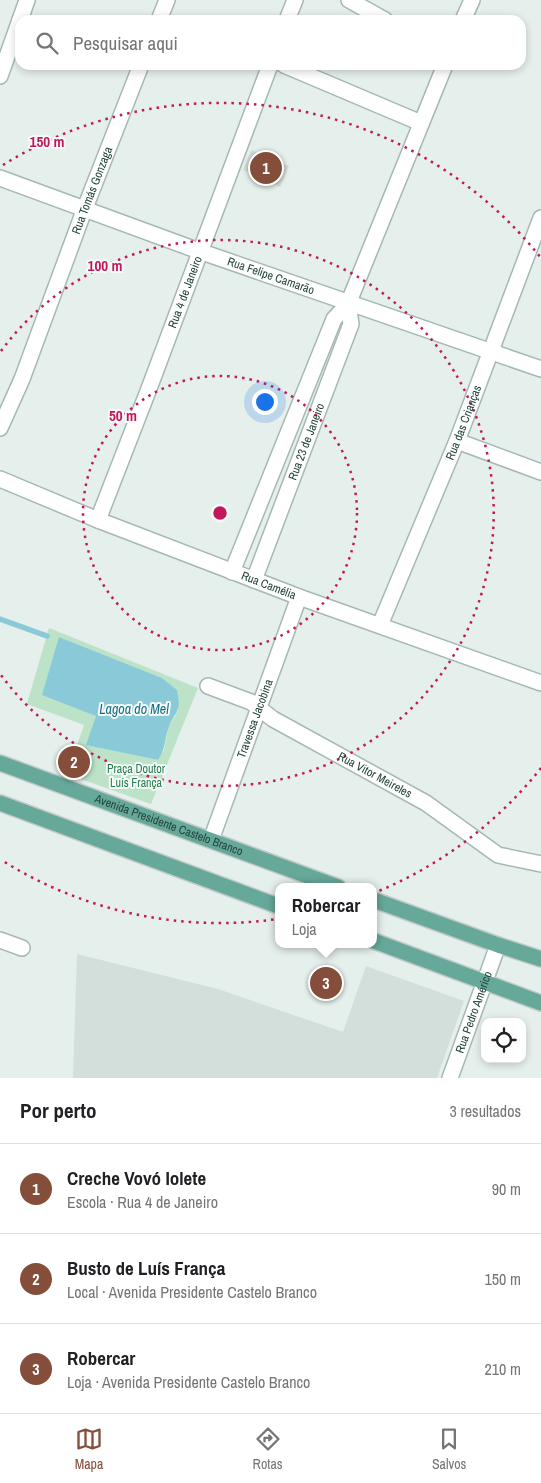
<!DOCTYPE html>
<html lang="pt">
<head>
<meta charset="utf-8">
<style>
	:root { --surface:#fff; --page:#f6f6f6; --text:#202124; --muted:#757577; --line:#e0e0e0; --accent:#844e3a }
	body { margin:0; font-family:"Archivo Narrow",sans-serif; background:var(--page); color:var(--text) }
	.controls { position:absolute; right:15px; bottom:15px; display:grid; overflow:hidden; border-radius:10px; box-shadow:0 2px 8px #0003 }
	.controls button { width:45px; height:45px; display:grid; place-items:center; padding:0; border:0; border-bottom:1px solid var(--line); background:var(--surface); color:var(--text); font:25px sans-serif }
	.you { position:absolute; left:264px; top:401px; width:18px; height:18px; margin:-12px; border:4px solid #fff; border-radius:50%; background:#1a73e8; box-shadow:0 0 0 8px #1a73e833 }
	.badge { display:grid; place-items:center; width:32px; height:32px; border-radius:50%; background:var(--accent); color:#fff; font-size:16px; font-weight:700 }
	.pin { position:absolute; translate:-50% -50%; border:2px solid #fff; box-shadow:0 1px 5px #0006 }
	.popup { position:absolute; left:275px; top:883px; width:102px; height:65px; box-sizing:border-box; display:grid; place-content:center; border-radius:10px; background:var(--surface); filter:drop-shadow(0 1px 4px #0005); font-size:16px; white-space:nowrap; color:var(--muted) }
	.popup b { font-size:19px; color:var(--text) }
	.popup::after { content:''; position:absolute; left:50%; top:100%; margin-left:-10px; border:10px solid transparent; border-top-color:var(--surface) }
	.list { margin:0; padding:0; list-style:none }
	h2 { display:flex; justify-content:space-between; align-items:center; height:65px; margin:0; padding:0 20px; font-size:21px }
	h2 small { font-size:16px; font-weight:400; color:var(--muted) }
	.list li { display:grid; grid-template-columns:32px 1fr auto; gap:15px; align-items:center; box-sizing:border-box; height:90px; padding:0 20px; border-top:1px solid var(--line) }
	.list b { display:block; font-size:19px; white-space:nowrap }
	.list p { margin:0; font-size:16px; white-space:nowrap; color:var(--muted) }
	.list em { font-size:16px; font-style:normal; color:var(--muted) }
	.icon { flex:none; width:28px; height:28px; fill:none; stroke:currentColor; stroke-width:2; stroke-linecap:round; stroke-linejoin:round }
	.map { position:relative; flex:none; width:541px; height:1078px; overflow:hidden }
	.search { position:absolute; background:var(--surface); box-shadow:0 2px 8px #0003; left:15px; right:15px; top:15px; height:55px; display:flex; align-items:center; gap:12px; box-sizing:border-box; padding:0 18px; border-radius:15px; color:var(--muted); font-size:19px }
	.sheet { height:335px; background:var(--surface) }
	nav { display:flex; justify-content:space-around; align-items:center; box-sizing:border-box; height:70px; border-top:1px solid var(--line); background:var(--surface); font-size:14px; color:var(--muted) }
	nav a { display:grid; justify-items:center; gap:2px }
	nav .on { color:var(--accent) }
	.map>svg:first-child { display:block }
	.built { fill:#d3dfda }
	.green { fill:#bce2c8; fill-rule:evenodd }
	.water { fill:#89c9d8 }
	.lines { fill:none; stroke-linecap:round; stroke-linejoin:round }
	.stream { stroke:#89c9d8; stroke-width:5.5 }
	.minor-casing { stroke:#a7b8b3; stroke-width:18 }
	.major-casing { stroke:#c1cac8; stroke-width:18 }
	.minor { stroke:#fff; stroke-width:15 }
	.major { stroke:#66a99a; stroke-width:15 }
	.ring { fill:none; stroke:#c2185b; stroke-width:2.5; stroke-dasharray:2.5 5 }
	.labels { text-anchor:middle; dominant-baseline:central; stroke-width:4; stroke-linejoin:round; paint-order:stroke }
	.street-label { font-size:12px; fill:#22433c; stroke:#f6fbf9 }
	.park-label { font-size:12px; fill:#287e4d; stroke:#f6fbf9 }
	.water-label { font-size:14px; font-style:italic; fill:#156e86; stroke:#f6fbf9 }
	.centre { fill:#c2185b; stroke:#f6fbf9; stroke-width:2.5 }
	.ring-label { font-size:15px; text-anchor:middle; font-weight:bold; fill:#c2185b; stroke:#f6fbf9; stroke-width:4; stroke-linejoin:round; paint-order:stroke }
</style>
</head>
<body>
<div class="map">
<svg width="541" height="1078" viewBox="0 0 541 1078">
	<rect width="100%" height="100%" fill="#e5efeb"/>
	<!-- built -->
	<g class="built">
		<polygon points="251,150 289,166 280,187 243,170"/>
		<polygon points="77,954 218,989 343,1032 366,966 464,1001 437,1078 73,1078"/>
	</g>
	<!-- green -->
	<path class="green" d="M49,628L198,688L151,804L67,774L84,725L27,704ZM59,637L162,678L177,690L178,711L168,728L164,750L158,760L87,745L96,716Z"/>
	<!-- water -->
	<path class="water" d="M59,637L162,678L177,690C182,714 175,710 168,729C164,741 166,748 158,760L86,745L96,716L42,695Z"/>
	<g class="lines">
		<!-- stream -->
		<polyline class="stream" points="0,619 47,636"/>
		<!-- minor casing -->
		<g class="minor-casing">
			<g id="minor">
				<polyline points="349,0 385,20"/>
				<polyline points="20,20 27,0"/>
				<polyline points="159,20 167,0"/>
				<polyline points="287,20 295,0"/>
				<polyline points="463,20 472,0"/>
				<polyline points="284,65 421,123"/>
				<polyline points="0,76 20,20"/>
				<path id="s1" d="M0,178L199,251L541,369"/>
				<path id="s2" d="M0,428L22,379L85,208L141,65"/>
				<polyline points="457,441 541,472"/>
				<path id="s3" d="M0,479L98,520L299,597L541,683"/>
				<path id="s4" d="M98,520L150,386L270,65"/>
				<polyline points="232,572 334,319 348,304 445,65"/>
				<path id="s5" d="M254,580L351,324L348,304"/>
				<path id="s6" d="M380,625L457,441L541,218"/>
				<path id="s7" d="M208,686L251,702L273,719L426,803L498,855L541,864"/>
				<path id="s8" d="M211,840L299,597"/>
				<polyline points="0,940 22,948"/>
				<path id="s9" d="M450,1078L498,945"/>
			</g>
		</g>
		<!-- major casing -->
		<g class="major-casing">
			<g id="major">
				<path id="s10" d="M0,763L338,887"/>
				<polyline points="0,803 278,906"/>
				<polyline points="374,900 498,945 541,959"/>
				<polyline points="374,941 541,1003"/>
			</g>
		</g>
		<!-- minor -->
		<use href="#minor" class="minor"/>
		<!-- major -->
		<use href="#major" class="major"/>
	</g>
	<!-- distance rings -->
	<g class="ring">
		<circle cx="220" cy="513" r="137"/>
		<path d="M1 351A273 273 0 1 1 1 675"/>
		<path d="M541 768A410 410 0 0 1 3 861M3 165A410 410 0 0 1 541 258"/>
	</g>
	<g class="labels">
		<!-- street labels -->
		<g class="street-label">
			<text stroke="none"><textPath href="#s2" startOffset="255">Rua Tomás Gonzaga</textPath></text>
			<text stroke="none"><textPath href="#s1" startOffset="288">Rua Felipe Camarão</textPath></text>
			<text stroke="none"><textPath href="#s4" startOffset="244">Rua 4 de Janeiro</textPath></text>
			<text stroke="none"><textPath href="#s6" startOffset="219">Rua das Crianças</textPath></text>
			<text stroke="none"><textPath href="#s5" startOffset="148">Rua 23 de Janeiro</textPath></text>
			<text stroke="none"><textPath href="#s3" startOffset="289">Rua Camélia</textPath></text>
			<text stroke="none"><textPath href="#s8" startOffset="129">Travessa Jacobina</textPath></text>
			<text stroke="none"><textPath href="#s7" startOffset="190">Rua Vitor Meireles</textPath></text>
			<text stroke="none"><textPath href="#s10" startOffset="180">Avenida Presidente Castelo Branco</textPath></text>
			<text stroke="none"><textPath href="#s9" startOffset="70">Rua Pedro Américo</textPath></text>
		</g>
		<!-- park labels -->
		<g class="park-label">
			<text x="136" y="769">Praça Doutor<tspan x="136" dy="14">Luís França</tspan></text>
		</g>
		<!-- water labels -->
		<g class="water-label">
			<text x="134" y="709">Lagoa do Mel</text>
		</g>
	</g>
	<circle cx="220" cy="513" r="8" class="centre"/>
	<g class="ring-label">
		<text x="47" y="147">150 m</text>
		<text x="105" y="271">100 m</text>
		<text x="123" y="421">50 m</text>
	</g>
</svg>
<div class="controls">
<button><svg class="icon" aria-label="locate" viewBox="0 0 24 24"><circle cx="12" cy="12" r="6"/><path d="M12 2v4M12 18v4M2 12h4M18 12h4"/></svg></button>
</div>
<div class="you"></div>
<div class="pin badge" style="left:266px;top:168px">1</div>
<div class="pin badge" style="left:74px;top:762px">2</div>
<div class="pin badge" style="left:326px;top:983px">3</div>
<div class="popup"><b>Robercar</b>Loja</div>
<div class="search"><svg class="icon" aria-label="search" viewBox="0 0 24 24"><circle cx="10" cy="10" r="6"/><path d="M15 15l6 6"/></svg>Pesquisar aqui</div>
</div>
<section class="sheet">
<h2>Por perto<small>3 resultados</small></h2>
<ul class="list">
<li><span class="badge">1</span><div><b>Creche Vovó Iolete</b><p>Escola · Rua 4 de Janeiro</p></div><em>90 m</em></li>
<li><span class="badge">2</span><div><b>Busto de Luís França</b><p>Local · Avenida Presidente Castelo Branco</p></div><em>150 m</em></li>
<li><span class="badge">3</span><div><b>Robercar</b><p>Loja · Avenida Presidente Castelo Branco</p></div><em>210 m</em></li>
</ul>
</section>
<nav>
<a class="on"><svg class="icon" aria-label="map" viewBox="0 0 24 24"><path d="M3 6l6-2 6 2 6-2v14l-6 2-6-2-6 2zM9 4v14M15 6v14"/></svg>Mapa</a>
<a><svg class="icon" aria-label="directions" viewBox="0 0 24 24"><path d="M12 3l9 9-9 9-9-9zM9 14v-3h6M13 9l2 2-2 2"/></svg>Rotas</a>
<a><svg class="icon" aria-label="saved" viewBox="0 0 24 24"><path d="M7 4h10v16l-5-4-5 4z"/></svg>Salvos</a>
</nav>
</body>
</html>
